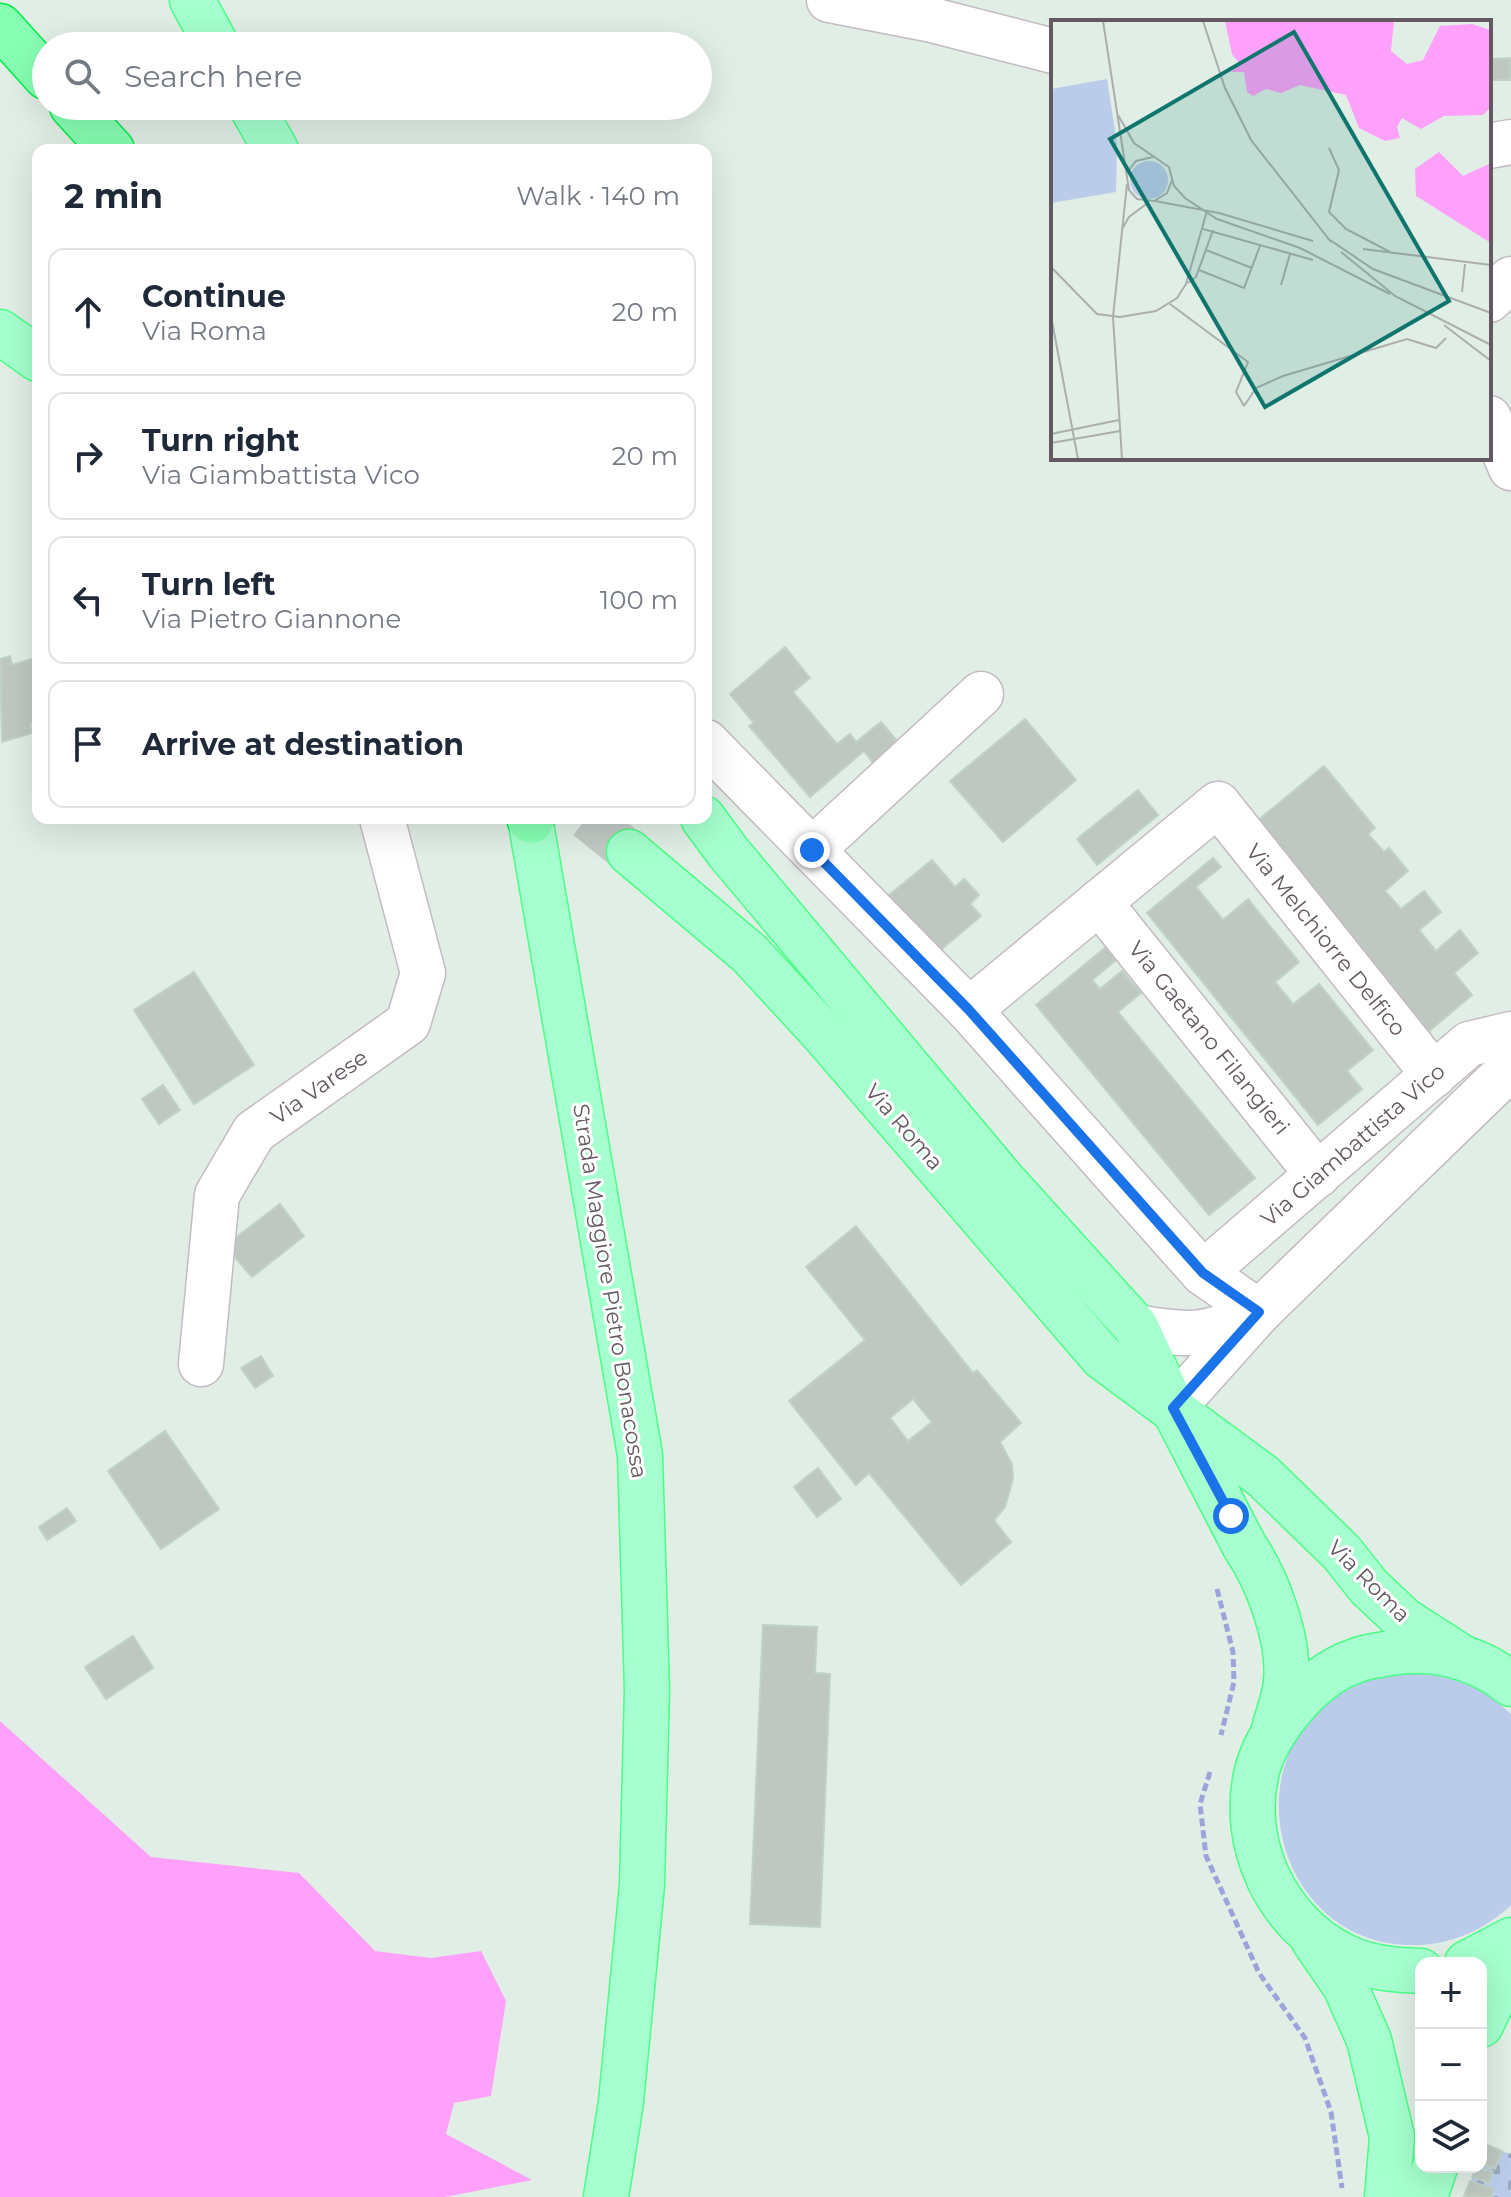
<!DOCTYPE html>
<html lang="en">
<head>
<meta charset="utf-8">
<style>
	:root { --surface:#fff; --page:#f6f6f7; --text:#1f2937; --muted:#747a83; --line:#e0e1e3 }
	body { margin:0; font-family:Montserrat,sans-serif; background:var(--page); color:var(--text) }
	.controls { position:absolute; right:24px; bottom:24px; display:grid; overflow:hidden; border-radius:16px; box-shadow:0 8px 32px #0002 }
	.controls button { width:72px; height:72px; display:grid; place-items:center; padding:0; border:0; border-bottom:2px solid var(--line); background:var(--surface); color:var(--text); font:40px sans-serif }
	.stop { position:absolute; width:24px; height:24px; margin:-18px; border:6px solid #1a73e8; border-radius:50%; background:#fff }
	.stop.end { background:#1a73e8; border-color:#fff; box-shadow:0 2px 8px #0008 }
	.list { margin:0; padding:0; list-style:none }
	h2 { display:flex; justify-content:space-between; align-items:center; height:104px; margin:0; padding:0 32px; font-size:34px }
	h2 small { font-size:26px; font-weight:400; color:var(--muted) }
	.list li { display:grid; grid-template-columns:52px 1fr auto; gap:24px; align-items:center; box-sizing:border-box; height:128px; margin:0 16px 16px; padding:0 16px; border:2px solid var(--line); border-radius:16px }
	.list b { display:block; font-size:30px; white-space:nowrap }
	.list p { margin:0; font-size:26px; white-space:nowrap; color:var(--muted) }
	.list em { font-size:26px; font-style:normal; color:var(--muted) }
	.icon { flex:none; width:44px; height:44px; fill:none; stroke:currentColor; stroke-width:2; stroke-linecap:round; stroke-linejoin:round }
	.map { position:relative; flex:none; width:1511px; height:2197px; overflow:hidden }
	.search { position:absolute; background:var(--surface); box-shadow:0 8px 32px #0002; left:32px; top:32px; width:680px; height:88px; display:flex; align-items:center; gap:20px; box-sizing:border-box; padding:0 28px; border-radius:44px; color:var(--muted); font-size:30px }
	.panel { position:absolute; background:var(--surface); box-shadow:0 8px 32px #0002; left:32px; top:144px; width:680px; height:680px; border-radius:16px }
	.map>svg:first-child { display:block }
	.green { fill:#bacce9 }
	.cemetery { fill:url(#cemetery-stones) }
	.water { fill:#ffa0fa }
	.building { fill:#bec8c1; stroke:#bfd3c5; stroke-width:2; fill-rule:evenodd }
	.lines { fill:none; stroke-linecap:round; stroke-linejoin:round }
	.major-tunnel { stroke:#c2c9c5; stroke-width:44; stroke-dasharray:44 22; stroke-linecap:butt }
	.minor-casing { stroke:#c4bbc2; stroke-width:47 }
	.major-casing { stroke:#49ff86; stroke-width:47 }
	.highway-casing { stroke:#00ef49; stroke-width:47 }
	.path { stroke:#9ca4dc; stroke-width:5; stroke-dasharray:8 4; stroke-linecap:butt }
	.minor { stroke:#fff; stroke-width:44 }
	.major { stroke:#a5ffce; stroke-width:44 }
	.highway { stroke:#87ffb3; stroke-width:44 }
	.route { stroke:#1a73e8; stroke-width:10 }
	.labels { text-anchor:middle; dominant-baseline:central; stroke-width:6; stroke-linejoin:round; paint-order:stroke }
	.street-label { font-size:22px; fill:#645962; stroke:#fff }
	.inset-road { fill:none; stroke:#abaead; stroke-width:2 }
	.view { fill:#0f766e; fill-opacity:0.15; stroke:#0f766e; stroke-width:4 }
	.inset-edge { fill:none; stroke:#645962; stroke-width:4 }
</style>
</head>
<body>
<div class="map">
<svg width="1511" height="2197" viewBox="0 0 1511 2197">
	<defs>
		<pattern id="cemetery-stones" width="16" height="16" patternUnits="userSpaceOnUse" patternTransform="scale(2)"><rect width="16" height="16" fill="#bacce9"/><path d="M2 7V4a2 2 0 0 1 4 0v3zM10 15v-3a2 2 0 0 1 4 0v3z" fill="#9ba9c0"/></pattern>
	</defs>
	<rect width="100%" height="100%" fill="#e1eee6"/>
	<!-- green -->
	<path class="green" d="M1402,1673C1445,1673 1480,1684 1511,1714V1905C1486,1929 1453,1944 1418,1945C1273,1950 1224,1748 1355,1685C1370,1678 1386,1676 1402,1673Z"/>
	<!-- cemetery -->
	<polygon class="cemetery" points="1485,2144 1510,2154 1511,2152 1511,2197 1465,2197 1476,2167 1481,2167 1481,2154"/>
	<!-- water -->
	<polygon class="water" points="0,1721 151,1857 299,1873 375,1951 431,1958 481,1951 506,2001 491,2096 454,2103 446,2134 532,2180 445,2197 0,2197"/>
	<!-- building -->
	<g class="building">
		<polygon points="1511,58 1511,80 1489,80 1489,59"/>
		<polygon points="785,647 810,678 793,692 837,744 850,734 856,742 881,722 898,742 873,763 864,751 810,797 749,726 754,723 730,694"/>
		<polygon points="10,656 12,665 38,657 38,722 30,724 32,733 2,742 0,659"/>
		<polygon points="1025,719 1076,780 1003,842 950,781"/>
		<polygon points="1324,766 1375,828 1368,834 1384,852 1389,848 1408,871 1385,891 1401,909 1424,891 1441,912 1419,930 1436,951 1460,930 1478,953 1454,973 1472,995 1428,1032 1256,822"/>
		<polygon points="1138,790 1158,815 1097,865 1077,839"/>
		<polygon points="1213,858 1221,867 1196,887 1223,920 1248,899 1299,962 1275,982 1293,1004 1319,984 1373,1050 1347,1071 1362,1089 1318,1125 1147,913"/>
		<polygon points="932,860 955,887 964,879 979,895 970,904 981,916 937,953 888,896"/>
		<polygon points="1106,947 1116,960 1092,980 1100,989 1122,971 1141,993 1118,1012 1255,1178 1209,1215 1036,1005"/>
		<polygon points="194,972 254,1065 194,1104 134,1010"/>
		<polygon points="163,1085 180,1110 159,1124 142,1099"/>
		<polygon points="280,1204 304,1236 252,1277 225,1246"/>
		<path d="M856,1226L973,1373L977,1370L1021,1423L1000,1442L1012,1464L1013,1479L1005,1507L994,1520L1011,1542L961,1585L869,1473L856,1485L789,1401L865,1340L806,1267ZM913,1399L932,1422L908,1441L890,1418Z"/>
		<polygon points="261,1356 273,1376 255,1388 241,1368"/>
		<polygon points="165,1431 219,1509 161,1549 108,1471"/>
		<polygon points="818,1468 841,1499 817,1517 794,1487"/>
		<polygon points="67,1508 76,1521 47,1540 39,1527"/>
		<polygon points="763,1625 817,1627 815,1673 830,1674 820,1927 750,1924"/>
		<polygon points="133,1636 153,1668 106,1699 85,1667"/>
		<polygon points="1485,2144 1502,2151 1495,2169 1481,2164"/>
		<polygon points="1476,2167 1493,2172 1489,2183 1472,2177"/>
		<polygon points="1470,2181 1494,2189 1491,2197 1464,2196"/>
	</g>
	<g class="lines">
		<!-- major-tunnel -->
		<polyline class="major-tunnel" points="587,818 629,852"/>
		<!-- minor casing -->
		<g class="minor-casing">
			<g id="minor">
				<polyline points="829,0 932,20 1053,51"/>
				<polyline points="1489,146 1511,142"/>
				<polyline points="1489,300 1511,279"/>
				<polyline points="1489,418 1511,468"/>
				<polyline points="706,742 969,1010 1203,1273 1259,1312"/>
				<polyline points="812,850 981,694"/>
				<polyline points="1099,902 1318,1175"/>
				<polyline points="969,1010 1218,804 1434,1075"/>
				<polyline points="1203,1273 1469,1044 1511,1034"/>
				<path d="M1136,1327C1188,1336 1204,1337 1253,1315"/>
				<polyline points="201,1364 217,1195 254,1132 408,1023 423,973 382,818"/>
				<polyline points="1173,1408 1259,1312 1496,1082 1511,1072"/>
			</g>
		</g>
		<!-- major casing -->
		<g class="major-casing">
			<g id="major">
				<polyline points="192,0 217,46"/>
				<polyline points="251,106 276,150"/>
				<polyline points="0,332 38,359"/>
				<polyline points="530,818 640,1455 647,1690 642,1885 621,2102 606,2197"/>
				<path d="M703,818L728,852L1003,1180L1136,1327L1173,1408L1245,1547C1268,1580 1290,1641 1286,1681C1285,1697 1278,1714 1274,1729"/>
				<polyline points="629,852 750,954 820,1030 1102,1357 1264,1477 1342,1553 1369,1587 1404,1620 1460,1656"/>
				<polyline points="1314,1941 1345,1986 1369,2040 1392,2137 1387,2197"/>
				<polyline points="1467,1963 1511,1940"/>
				<path d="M1421,1971C1395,1970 1368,1968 1344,1956C1277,1923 1239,1844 1257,1771C1263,1747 1277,1726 1292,1708C1308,1688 1331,1669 1355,1661C1364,1657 1375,1656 1385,1654C1428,1645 1476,1655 1511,1684"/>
				<polyline points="1481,2025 1511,1961"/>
				<polyline points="1425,2197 1435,2167"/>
			</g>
		</g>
		<!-- highway casing -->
		<g class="highway-casing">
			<g id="highway">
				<polyline points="0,26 46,77"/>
				<polyline points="72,106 112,150"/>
				<polyline points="529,818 531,821"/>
			</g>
		</g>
		<!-- path -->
		<g class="path">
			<polyline points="1217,1589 1233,1652 1234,1682 1221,1735"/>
			<polyline points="1210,1772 1200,1804 1206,1856 1259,1973 1305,2038 1331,2112 1342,2188"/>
		</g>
		<!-- minor -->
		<use href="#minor" class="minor"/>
		<!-- major -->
		<use href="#major" class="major"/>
		<!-- highway -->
		<use href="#highway" class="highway"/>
	</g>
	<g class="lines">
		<!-- route -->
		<polyline class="route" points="812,850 969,1010 1203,1273 1259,1312 1173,1408 1231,1516"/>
	</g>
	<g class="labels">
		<!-- street labels -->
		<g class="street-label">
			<text transform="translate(1326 940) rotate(51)">Via Melchiorre Delfico</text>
			<text transform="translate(1209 1038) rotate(51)">Via Gaetano Filangieri</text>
			<text transform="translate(319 1087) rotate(-35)">Via Varese</text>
			<text transform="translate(904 1127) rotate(49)">Via Roma</text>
			<text transform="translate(1353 1145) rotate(-41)">Via Giambattista Vico</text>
			<text transform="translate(610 1291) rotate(81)">Strada Maggiore Pietro Bonacossa</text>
			<text transform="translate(1369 1581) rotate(45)">Via Roma</text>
		</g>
	</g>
	<!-- overview -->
	<g transform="translate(1051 20)">
		<rect width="440" height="440" fill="#e1eee6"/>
		<path d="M79 160a19 19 0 1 1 38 0a19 19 0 1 1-38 0Z" fill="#bacce9"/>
		<path d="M56,59L66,124L65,172L0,183V69Z" fill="#bacce9"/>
		<path d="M174,1H343L340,31L356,44L372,40L389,6L421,4L439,10L440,87L432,95L393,96L370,109L351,98L346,107L349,118L334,121L308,108L295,75L249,65L230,73L215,69L202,76L196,72L193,52H180L189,44L181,34ZM388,132L412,156L440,143V223L365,176L364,149Z" fill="#ffa0fa"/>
		<path class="inset-road" d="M52,1L78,170L86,179L103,181L116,173L121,160M152,1L174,68L200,120L280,222M67,95L83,123L118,147L123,166L134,178L166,199L249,228L339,274M278,128L288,150L278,192L295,209L341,233M77,151L85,141L102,137M104,181L168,193L262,221M71,209L78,197L98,182M152,209L262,240M276,218L322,249L440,293M312,229L440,245M155,230L201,248M290,232L344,276L440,325M0,247L46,294L69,297L105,291L126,278L135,264L156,191M148,250L193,268L209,226M137,263L145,257L162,210M230,265L239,234M411,272L414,244M119,284L197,342L185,372L193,386M0,296L27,439M393,305L440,341M193,386L205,368L232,356L356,319L385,328L395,318M0,414L68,400M0,423L69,411M71,439L62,297L76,164"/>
		<path class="view" d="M243,12L398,281L214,387L59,119Z"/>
		<rect width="440" height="440" class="inset-edge"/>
	</g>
</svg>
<div class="controls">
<button>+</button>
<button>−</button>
<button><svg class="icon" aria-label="layers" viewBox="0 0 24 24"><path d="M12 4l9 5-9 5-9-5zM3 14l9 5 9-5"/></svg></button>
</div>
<div class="stop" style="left:1231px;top:1516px"></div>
<div class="stop end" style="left:812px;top:850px"></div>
<div class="search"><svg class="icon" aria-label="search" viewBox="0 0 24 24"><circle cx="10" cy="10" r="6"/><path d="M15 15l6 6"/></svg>Search here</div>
<section class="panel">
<h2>2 min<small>Walk · 140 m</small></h2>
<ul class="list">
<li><svg class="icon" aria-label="ahead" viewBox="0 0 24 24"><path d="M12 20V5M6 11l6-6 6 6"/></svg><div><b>Continue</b><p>Via Roma</p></div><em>20 m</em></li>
<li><svg class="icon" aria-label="right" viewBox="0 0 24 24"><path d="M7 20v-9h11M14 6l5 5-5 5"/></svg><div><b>Turn right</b><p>Via Giambattista Vico</p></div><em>20 m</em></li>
<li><svg class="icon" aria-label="left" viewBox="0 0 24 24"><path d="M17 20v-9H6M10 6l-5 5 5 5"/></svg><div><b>Turn left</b><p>Via Pietro Giannone</p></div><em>100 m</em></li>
<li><svg class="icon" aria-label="arrive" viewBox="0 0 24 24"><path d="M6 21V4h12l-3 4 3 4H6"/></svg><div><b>Arrive at destination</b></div></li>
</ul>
</section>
</div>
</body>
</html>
